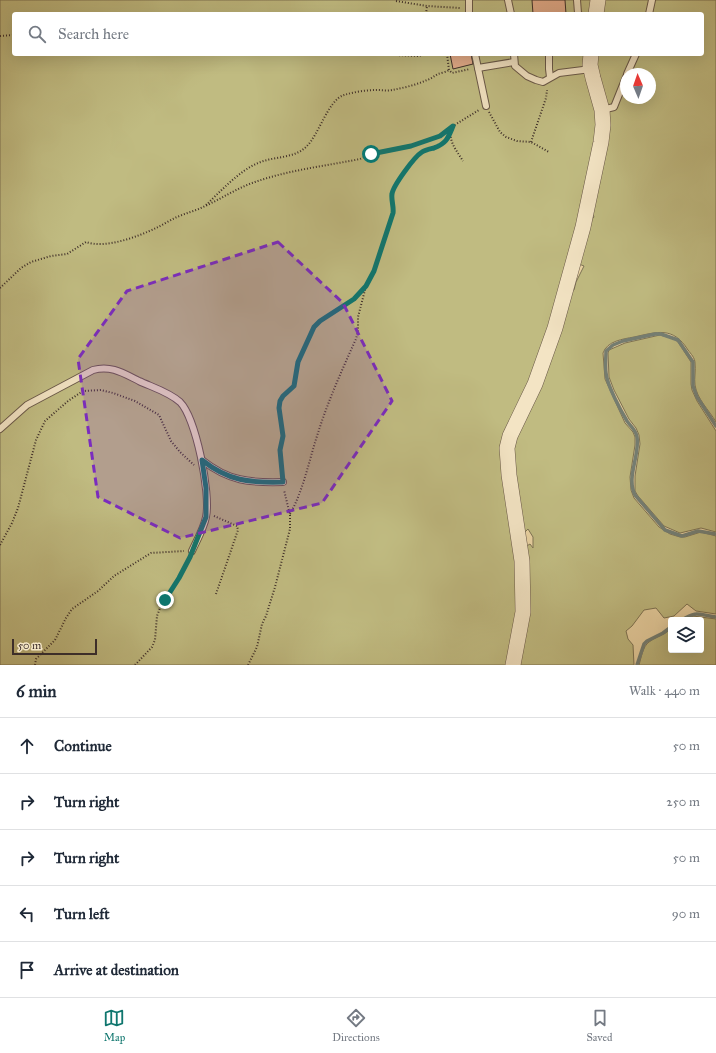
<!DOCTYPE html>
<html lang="en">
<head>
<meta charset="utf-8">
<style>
	:root { --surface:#fff; --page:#f6f6f7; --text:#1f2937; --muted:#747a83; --line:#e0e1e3; --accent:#0f766e }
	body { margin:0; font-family:"IM FELL Great Primer",serif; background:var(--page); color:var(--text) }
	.controls { position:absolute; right:12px; bottom:12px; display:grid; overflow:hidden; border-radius:4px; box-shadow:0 4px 16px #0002 }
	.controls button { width:36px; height:36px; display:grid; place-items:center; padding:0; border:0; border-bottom:1px solid var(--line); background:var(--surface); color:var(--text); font:20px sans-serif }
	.compass { position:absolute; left:620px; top:68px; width:36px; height:36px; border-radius:50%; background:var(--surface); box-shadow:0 4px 16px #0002; rotate:358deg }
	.scale { position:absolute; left:12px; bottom:10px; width:85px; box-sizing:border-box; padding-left:4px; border:2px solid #3d2e29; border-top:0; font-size:11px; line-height:14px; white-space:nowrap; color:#3d2e29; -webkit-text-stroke:3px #f3e4c4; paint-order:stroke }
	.stop { position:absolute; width:12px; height:12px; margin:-9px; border:3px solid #0f766e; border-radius:50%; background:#fff }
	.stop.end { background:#0f766e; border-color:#fff; box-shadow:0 1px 4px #0008 }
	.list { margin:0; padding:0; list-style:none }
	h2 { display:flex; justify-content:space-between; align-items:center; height:52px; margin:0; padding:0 16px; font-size:17px }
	h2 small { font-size:13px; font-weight:400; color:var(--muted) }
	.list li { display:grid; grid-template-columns:26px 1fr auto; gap:12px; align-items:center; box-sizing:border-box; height:56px; padding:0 16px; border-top:1px solid var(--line) }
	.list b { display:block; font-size:15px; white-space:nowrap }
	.list em { font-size:13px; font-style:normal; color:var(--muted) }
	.icon { flex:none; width:22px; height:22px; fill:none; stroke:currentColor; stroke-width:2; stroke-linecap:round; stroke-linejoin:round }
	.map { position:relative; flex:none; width:716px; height:665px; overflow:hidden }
	.search { position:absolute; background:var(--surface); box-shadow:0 4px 16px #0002; left:12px; right:12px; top:12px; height:44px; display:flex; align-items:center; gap:10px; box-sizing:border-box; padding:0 14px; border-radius:4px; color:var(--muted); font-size:15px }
	.sheet { height:332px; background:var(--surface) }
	nav { display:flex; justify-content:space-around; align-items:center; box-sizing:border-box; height:56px; border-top:1px solid var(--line); background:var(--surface); font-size:11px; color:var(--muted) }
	nav a { display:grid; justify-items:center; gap:2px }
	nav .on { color:var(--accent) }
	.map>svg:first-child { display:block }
	.green { fill:#c0bb81; stroke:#7e7455; fill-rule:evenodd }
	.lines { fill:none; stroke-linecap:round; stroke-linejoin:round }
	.stream { stroke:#748178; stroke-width:3.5 }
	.building { fill:#e4ac8b; stroke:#3d2e29 }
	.service-casing { stroke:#695848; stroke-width:8 }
	.tertiary-casing { stroke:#695848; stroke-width:16 }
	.path { stroke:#3d2e29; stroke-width:2; stroke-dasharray:1 2; stroke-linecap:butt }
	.service { stroke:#f3e4c4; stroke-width:6 }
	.tertiary { stroke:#f3e4c4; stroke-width:15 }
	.route { stroke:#0f766e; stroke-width:5 }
	.marked { fill:#7b2cbf; fill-opacity:0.2; stroke:#7b2cbf; stroke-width:3; stroke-dasharray:8 5; stroke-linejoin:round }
</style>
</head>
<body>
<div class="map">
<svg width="716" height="665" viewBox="0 0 716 665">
	<rect width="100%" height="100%" fill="#ecd5a5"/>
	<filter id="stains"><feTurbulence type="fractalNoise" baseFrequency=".005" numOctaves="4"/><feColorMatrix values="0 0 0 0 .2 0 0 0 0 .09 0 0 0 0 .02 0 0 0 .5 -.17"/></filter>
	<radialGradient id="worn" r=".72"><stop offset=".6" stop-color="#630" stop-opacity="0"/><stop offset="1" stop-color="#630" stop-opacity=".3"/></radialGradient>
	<!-- green -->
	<g class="green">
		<path d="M0,0H716V422C709,410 697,399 695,385C694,378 696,370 695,363C695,358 691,354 688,350C673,326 657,332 634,337C623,339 607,341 603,353L605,379L625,423L633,432L635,437V445L630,477L631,490L634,498L659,527L670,534L680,537H685L701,532L716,536V614L696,611L687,604L674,616L664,618L656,608L644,610L632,626L626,631L628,639L633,645L634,665H518C524,638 530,612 529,584C528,572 526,559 525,547L530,544L533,548V537L528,529L525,532L522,528L513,471L512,445L548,364L569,295L571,290H574L576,282L584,266L579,264V260L588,224L594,217L591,211L602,156L590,165L573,240L544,343L537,366L503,441L502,464L503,480L510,512L517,573V618L508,665H0ZM14,14H702V54H14ZM626,74H650V98H626Z"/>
		<polygon points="660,335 674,339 678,342 691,362 691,384 692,390 697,401 716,431 716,532 701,528 680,533 664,526 638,496 635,491 635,476 640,444 639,435 636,428 629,419 614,390 609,377 608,353 609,350 625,343"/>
		<path d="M693,616L716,619V665H639C641,658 643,646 649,642C657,636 664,636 671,628V650H701V620H686Z"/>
	</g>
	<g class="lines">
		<!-- stream -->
		<g class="stream">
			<path d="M716,426L697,397L693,386V362L678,340L661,334H655L623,341L613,345L606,351C606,358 605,366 606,373C607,385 621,411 627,421C631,427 636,430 637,437C640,456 626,477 635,495L665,530L682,536L698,531L716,534"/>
			<path d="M682,620C697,610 699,615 716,617"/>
			<polyline points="637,665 644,644 647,641 663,633 671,627"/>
		</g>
	</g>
	<!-- building -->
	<g class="building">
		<polygon points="532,0 565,0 566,14 533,14"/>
		<polygon points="450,54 471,54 473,64 453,69"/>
	</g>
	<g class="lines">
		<!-- service casing -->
		<g class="service-casing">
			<g id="service">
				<polyline points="508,0 511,14"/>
				<polyline points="577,0 578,13 579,14"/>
				<polyline points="469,14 469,0"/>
				<polyline points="649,14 652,0"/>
				<polyline points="475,54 486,106"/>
				<polyline points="514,54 515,66 527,76 536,80 543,82 559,73 591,69"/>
				<polyline points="549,54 549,69 550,77"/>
				<polyline points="478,68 514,62"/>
				<polyline points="627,74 636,54"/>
				<polyline points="602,110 614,107 626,77"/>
				<path d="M0,429L27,405L93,370C111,365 123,373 139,381C152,387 169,392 180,402C196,418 211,494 206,517C204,528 197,540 192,551"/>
				<path d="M202,460C228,481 250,483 283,482"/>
			</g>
		</g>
		<!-- tertiary casing -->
		<g class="tertiary-casing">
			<g id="tertiary">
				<polyline points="596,14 598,0"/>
				<polyline points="513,665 523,612 522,561 509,475 507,448 510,436 535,384 555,328 583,227 601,142 603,125 602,110 593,78 590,65 591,54"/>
			</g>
		</g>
		<!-- path -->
		<g class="path">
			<polyline points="396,1 427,6 460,8"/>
			<polyline points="426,14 427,6"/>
			<polyline points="0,36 14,35"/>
			<polyline points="307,54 353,54"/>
			<polyline points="372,54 418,56 423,55 424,54"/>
			<polyline points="447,54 449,70 452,73 470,69"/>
			<polyline points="489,112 500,132 506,137 517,141 531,142 549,152"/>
			<path d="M452,128C447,140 457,151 463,161"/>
			<polyline points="531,142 546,98 547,90"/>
			<path d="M206,205C221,191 239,171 258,163C274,156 293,159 306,147C319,135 328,100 344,95C354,92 366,90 377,90C382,90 387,91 392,90C403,88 416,85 427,80C431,79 434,76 438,74C441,73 446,72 449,70"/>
			<path d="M0,288L21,268L31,262L51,256L67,254L86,242C105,249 137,237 156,228C163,225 170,220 177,217C186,213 195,211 203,207C221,199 237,188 255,182C289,170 325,166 360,159L371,154L411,146L440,137L453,126L479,110"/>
			<path d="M282,474L280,450L283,436L279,408L280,401L283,396L294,385L298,362L314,327L320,321L354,299L366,286L374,271L393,213C394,206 391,200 392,194C393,185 415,155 423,151C435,145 439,147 450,136"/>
			<path d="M290,514C304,489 309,460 318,433C328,401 342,370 356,339L358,331V317L366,286"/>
			<polyline points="214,516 237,526 238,530 216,594"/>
			<polyline points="0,545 12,523 18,508 36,440 45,421 68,401 83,391 101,390 113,393 135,401 159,415 171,441 180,452 194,465"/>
			<polyline points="35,665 36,659 55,640 66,618 72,609 98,591 114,576 151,553 184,551"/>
			<polyline points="135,665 152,647 155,640 157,616 160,608 179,578 189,558"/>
			<polyline points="248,665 257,647 262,624 266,616 275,587 290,529 290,515 284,490"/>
		</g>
		<!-- service -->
		<use href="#service" class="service"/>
		<!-- tertiary -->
		<use href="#tertiary" class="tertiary"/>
	</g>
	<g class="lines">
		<!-- route -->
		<path class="route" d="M165,600L179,578L190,557L206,517V488L202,460C228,481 250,483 283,482L280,450L283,436L279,408L280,401L283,396L294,386L298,362L314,327L320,321L354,299L366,286L374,271L393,213C394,207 391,200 392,194C393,186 414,157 422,152C425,150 430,149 434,148C447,143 448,138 453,126L440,136L411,146L371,154"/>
	</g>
	<!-- marked area -->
	<path class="marked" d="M278,242L343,303L392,401L322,503L180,538L98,497L78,359L127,291Z"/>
	<rect width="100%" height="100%" filter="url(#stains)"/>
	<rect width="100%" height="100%" fill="url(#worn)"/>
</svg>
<div class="controls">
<button><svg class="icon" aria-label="layers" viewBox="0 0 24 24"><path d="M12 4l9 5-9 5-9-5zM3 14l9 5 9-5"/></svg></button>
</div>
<svg class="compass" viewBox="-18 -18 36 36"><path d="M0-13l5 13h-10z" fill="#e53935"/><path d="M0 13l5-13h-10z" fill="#747a83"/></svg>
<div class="scale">50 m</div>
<div class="stop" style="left:371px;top:154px"></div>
<div class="stop end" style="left:165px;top:600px"></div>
<div class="search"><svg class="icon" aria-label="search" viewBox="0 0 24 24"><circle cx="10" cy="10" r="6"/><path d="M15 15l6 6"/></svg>Search here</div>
</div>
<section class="sheet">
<h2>6 min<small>Walk · 440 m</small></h2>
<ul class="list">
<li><svg class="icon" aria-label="ahead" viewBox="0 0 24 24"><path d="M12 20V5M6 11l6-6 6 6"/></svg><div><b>Continue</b></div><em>50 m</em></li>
<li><svg class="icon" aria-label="right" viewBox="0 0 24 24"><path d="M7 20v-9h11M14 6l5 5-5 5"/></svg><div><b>Turn right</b></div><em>250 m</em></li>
<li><svg class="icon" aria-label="right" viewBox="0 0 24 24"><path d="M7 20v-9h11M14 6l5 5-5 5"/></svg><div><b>Turn right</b></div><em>50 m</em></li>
<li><svg class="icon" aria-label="left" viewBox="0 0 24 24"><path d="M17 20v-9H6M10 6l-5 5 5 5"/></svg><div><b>Turn left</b></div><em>90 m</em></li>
<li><svg class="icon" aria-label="arrive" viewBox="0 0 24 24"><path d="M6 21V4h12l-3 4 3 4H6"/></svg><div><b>Arrive at destination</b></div></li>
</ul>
</section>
<nav>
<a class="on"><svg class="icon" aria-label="map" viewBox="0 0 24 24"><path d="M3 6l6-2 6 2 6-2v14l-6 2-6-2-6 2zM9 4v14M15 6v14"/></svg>Map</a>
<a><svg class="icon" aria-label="directions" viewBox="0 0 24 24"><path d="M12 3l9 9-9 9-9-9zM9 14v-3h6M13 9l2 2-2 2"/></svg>Directions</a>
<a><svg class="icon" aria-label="saved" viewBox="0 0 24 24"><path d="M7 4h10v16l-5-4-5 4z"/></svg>Saved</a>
</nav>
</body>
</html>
